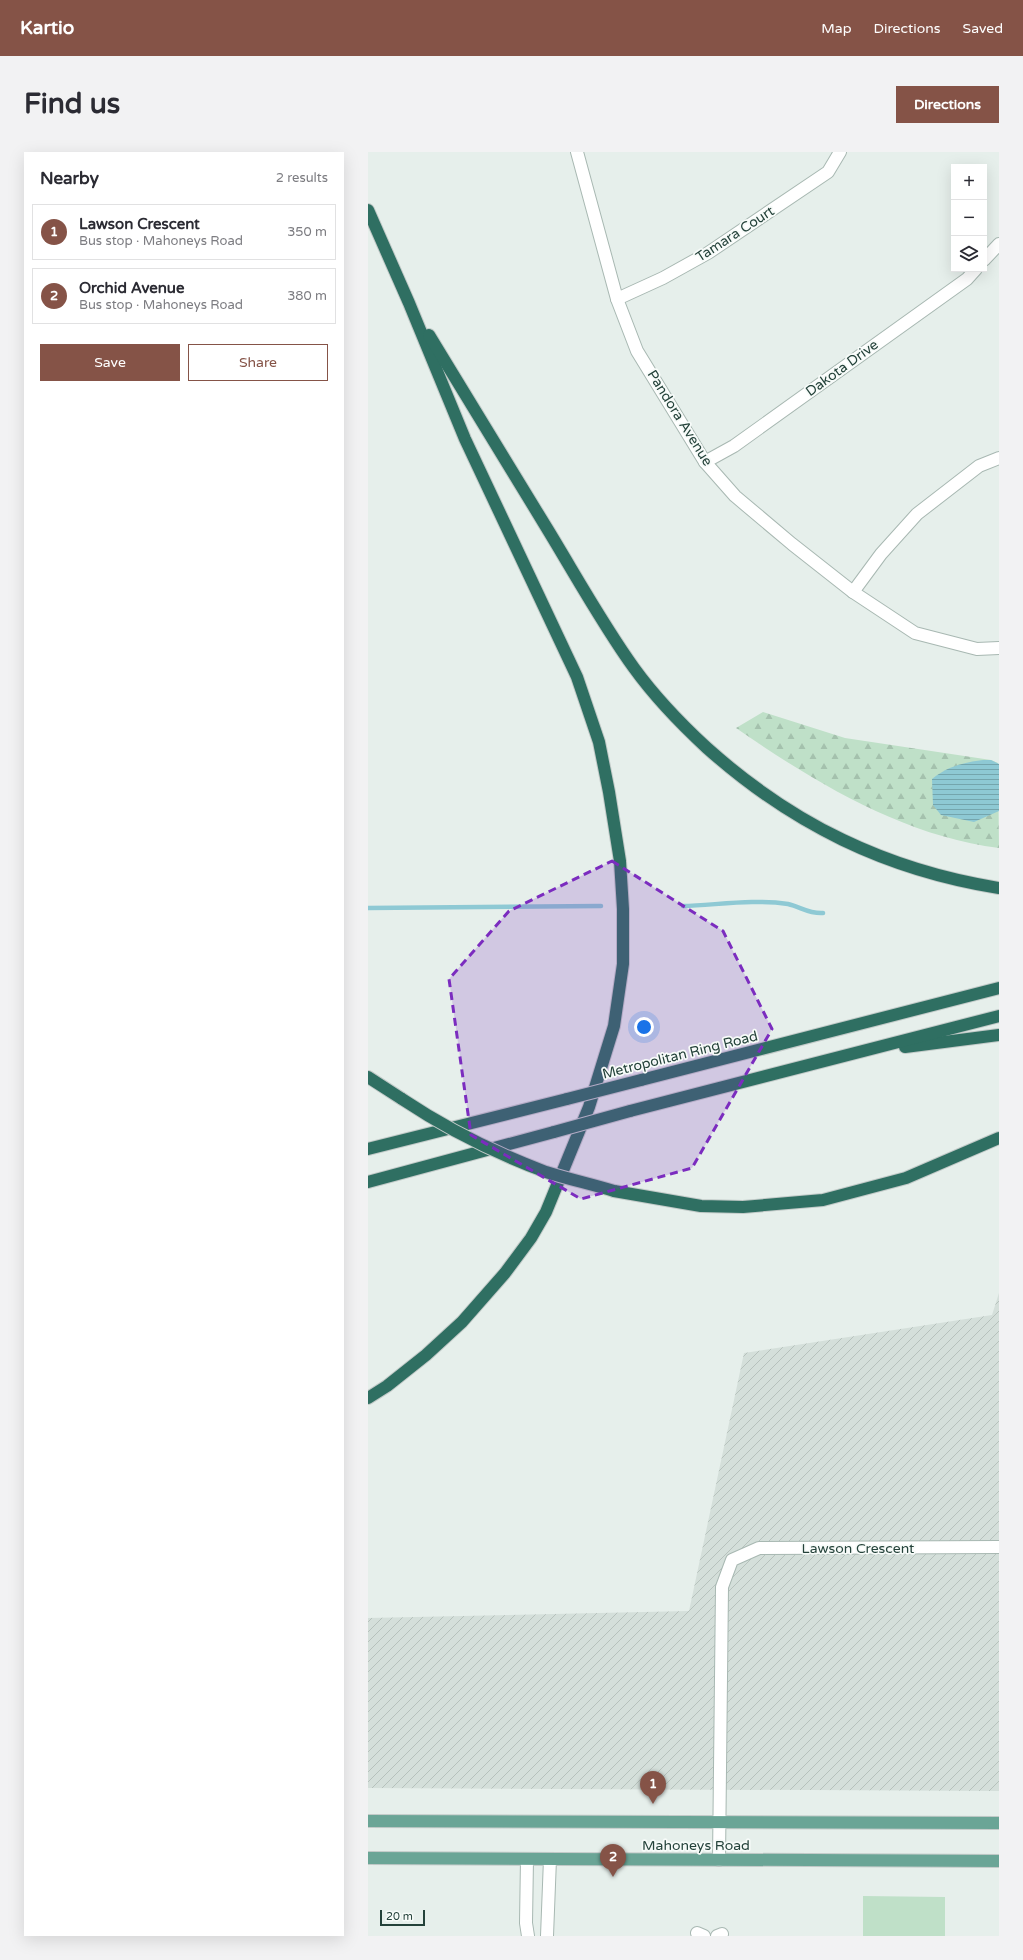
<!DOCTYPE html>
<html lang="en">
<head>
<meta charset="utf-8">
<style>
	:root { --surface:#fff; --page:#f2f2f3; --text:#2b2b33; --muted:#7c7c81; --line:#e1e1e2; --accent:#855347 }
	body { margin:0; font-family:"Varela Round",sans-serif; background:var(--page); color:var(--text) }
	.controls { position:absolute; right:12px; top:12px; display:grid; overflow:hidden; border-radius:0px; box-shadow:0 4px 16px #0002 }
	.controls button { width:36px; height:36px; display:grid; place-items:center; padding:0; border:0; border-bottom:1px solid var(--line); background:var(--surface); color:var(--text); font:20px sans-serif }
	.scale { position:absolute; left:12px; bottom:10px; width:45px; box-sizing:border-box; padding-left:4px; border:2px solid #24423a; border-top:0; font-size:11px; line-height:14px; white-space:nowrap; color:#24423a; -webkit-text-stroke:3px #f7fbf9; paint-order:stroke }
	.you { position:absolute; left:276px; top:875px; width:14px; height:14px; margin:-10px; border:3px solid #fff; border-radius:50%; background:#1a73e8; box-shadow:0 0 0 6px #1a73e833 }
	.badge { display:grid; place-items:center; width:26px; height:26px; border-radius:50%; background:var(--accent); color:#fff; font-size:13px; font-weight:700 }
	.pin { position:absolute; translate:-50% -33px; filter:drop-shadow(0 1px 2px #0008) }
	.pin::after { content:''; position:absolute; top:21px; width:14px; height:12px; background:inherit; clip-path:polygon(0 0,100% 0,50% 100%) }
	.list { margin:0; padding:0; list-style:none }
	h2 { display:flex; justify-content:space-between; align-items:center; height:52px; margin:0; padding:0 16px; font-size:17px }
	h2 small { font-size:13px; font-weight:400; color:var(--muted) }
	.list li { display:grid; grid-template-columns:26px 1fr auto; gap:12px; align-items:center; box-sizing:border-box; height:56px; margin:0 8px 8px; padding:0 8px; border:1px solid var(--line); border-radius:0px }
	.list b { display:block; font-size:15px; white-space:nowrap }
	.list p { margin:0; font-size:13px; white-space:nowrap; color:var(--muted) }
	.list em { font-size:13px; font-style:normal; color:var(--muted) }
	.actions { display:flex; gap:8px; padding:12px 16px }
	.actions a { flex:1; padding:9px 0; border:1px solid var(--accent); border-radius:0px; text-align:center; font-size:14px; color:var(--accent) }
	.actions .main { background:var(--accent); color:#fff }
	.icon { flex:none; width:22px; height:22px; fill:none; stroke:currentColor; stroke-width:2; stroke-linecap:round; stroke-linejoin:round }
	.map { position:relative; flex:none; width:631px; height:1784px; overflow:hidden; border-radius:0px }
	header { display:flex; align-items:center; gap:24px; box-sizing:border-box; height:56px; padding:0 20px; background:var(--accent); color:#fff }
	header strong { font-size:19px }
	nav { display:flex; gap:22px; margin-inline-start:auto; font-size:14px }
	.intro { display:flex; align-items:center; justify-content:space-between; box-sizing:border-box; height:96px; padding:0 24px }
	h1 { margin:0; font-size:28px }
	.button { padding:10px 18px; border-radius:0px; background:var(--accent); color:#fff; font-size:14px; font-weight:700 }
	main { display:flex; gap:24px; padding:0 24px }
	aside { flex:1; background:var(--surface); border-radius:0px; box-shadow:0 4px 16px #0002 }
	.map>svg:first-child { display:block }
	.industrial { fill:url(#industrial-furrows) }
	.green { fill:#bfe0c8 }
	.forest { fill:url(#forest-firs) }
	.water { fill:url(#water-rules) }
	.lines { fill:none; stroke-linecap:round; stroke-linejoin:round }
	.stream { stroke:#8ec9d4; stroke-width:4.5 }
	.minor-casing { stroke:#a8b8b2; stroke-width:14 }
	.primary-casing { stroke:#c2cac8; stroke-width:14 }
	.motorway-casing { stroke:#c2cac8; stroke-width:14 }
	.minor { stroke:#fff; stroke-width:12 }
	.primary { stroke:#6aa596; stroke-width:12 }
	.motorway { stroke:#2f6f62; stroke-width:12 }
	.motorway-bridge-casing { stroke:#c2cac8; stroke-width:14; stroke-linecap:butt }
	.motorway-bridge { stroke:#2f6f62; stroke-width:12 }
	.marked { fill:#7b2cbf; fill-opacity:0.2; stroke:#7b2cbf; stroke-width:3; stroke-dasharray:8 5; stroke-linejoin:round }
	.labels { text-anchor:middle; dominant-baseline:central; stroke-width:3.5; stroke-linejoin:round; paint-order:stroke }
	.street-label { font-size:14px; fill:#24423a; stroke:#f7fbf9 }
</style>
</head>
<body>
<header>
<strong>Kartio</strong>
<nav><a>Map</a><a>Directions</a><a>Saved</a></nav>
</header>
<div class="intro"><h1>Find us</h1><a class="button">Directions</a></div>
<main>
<aside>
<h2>Nearby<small>2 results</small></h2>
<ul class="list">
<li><span class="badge">1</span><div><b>Lawson Crescent</b><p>Bus stop · Mahoneys Road</p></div><em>350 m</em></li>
<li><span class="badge">2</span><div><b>Orchid Avenue</b><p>Bus stop · Mahoneys Road</p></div><em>380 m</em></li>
</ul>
<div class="actions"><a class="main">Save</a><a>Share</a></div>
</aside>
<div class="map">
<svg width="631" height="1784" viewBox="0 0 631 1784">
	<defs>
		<pattern id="industrial-furrows" width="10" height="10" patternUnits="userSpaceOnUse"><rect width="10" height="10" fill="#d4dfda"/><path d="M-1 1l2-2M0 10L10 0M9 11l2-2" fill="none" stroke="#b6c1bc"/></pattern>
		<pattern id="forest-firs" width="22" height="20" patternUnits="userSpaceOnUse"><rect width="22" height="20" fill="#bfe0c8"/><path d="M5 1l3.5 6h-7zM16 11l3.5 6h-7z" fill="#a4c1ad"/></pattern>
		<pattern id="water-rules" width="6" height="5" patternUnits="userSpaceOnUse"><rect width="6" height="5" fill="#8ec9d4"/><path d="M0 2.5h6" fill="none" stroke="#74a5ad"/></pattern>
	</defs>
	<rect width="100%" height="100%" fill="#e6efeb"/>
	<!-- industrial -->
	<polygon class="industrial" points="631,1141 631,1639 0,1636 0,1466 321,1459 376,1201 624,1163"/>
	<!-- green -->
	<polygon class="green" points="495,1744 577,1745 577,1784 495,1784"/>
	<!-- forest -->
	<path class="forest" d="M395,560L477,586L623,608L630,611L631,696C535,684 446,630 368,576Z"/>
	<!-- water -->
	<path class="water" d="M615,608H623L631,612V659L606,670L573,663L565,653L564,627C578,615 597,610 615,608Z"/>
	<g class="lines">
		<!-- stream -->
		<g class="stream">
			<path d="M315,754C349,753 386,747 420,752C433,755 441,762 455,761"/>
			<polyline points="0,756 233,754"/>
		</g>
		<!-- minor casing -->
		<g class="minor-casing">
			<g id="minor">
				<polyline points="209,0 249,147 269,199 337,310 367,344 424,392 485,440 547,481 609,497 631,496"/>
				<polyline points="616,108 631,92"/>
				<polyline points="249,147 295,126 340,101 460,20 472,0"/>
				<polyline points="337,310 366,294 599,127 608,117"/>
				<polyline points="485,440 513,402 549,362 611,314 631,306"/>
				<polyline points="159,1707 158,1771 160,1784"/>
				<polyline points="351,1708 354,1435 364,1408 391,1396 631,1395"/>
				<polyline points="329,1781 336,1784"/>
				<polyline points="179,1784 182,1707"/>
				<polyline points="349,1784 354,1782"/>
			</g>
		</g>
		<!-- primary casing -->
		<g class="primary-casing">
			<g id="primary">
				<polyline points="0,1669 631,1671"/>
				<polyline points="0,1706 631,1709"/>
			</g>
		</g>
		<!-- motorway casing -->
		<g class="motorway-casing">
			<g id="motorway">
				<polyline points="0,58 41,151 97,287 209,525 231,590 241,640 252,709 255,757 255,812 246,874 221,955 178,1060 163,1086 137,1121 94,1170 58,1203 19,1234 0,1246"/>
				<path d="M61,183C101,248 141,313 180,378C208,424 235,473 266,516C287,545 313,572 339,596C424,672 518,718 631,736"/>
				<polyline points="537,895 631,883"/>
				<polyline points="0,925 34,947"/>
				<polyline points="273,928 631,836"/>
				<polyline points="262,959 631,864"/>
				<polyline points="0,997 199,947"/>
				<polyline points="0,1030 186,980"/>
				<polyline points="246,1039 333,1054 375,1055 455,1048 538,1026 631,986"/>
			</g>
		</g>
		<!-- minor -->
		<use href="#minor" class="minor"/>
		<!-- primary -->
		<use href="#primary" class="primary"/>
		<!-- motorway -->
		<use href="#motorway" class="motorway"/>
		<!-- motorway-bridge casing -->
		<g class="motorway-bridge-casing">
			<g id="motorway-bridge">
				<path d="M34,947C79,977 127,1001 178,1020C200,1027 223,1032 246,1039"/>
				<polyline points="199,947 273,928"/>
				<polyline points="186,980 262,959"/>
			</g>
		</g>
		<!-- motorway-bridge -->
		<use href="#motorway-bridge" class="motorway-bridge"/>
	</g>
	<!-- marked area -->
	<path class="marked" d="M244,709L355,779L404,877L324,1016L213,1047L103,983L81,827L141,759Z"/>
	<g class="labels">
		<!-- street labels -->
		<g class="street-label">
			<text transform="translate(367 82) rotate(-33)">Tamara Court</text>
			<text transform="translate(474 216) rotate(-36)">Dakota Drive</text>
			<text transform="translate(312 266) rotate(58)">Pandora Avenue</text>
			<text transform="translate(312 903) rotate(-14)">Metropolitan Ring Road</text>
			<text x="490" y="1396">Lawson Crescent</text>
			<text x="328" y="1693">Mahoneys Road</text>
		</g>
	</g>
</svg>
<div class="controls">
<button>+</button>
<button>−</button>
<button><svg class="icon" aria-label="layers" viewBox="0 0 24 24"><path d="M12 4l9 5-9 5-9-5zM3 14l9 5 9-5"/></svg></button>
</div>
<div class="scale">20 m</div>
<div class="you"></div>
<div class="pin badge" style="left:285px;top:1652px">1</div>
<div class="pin badge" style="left:245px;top:1725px">2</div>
</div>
</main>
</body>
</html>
